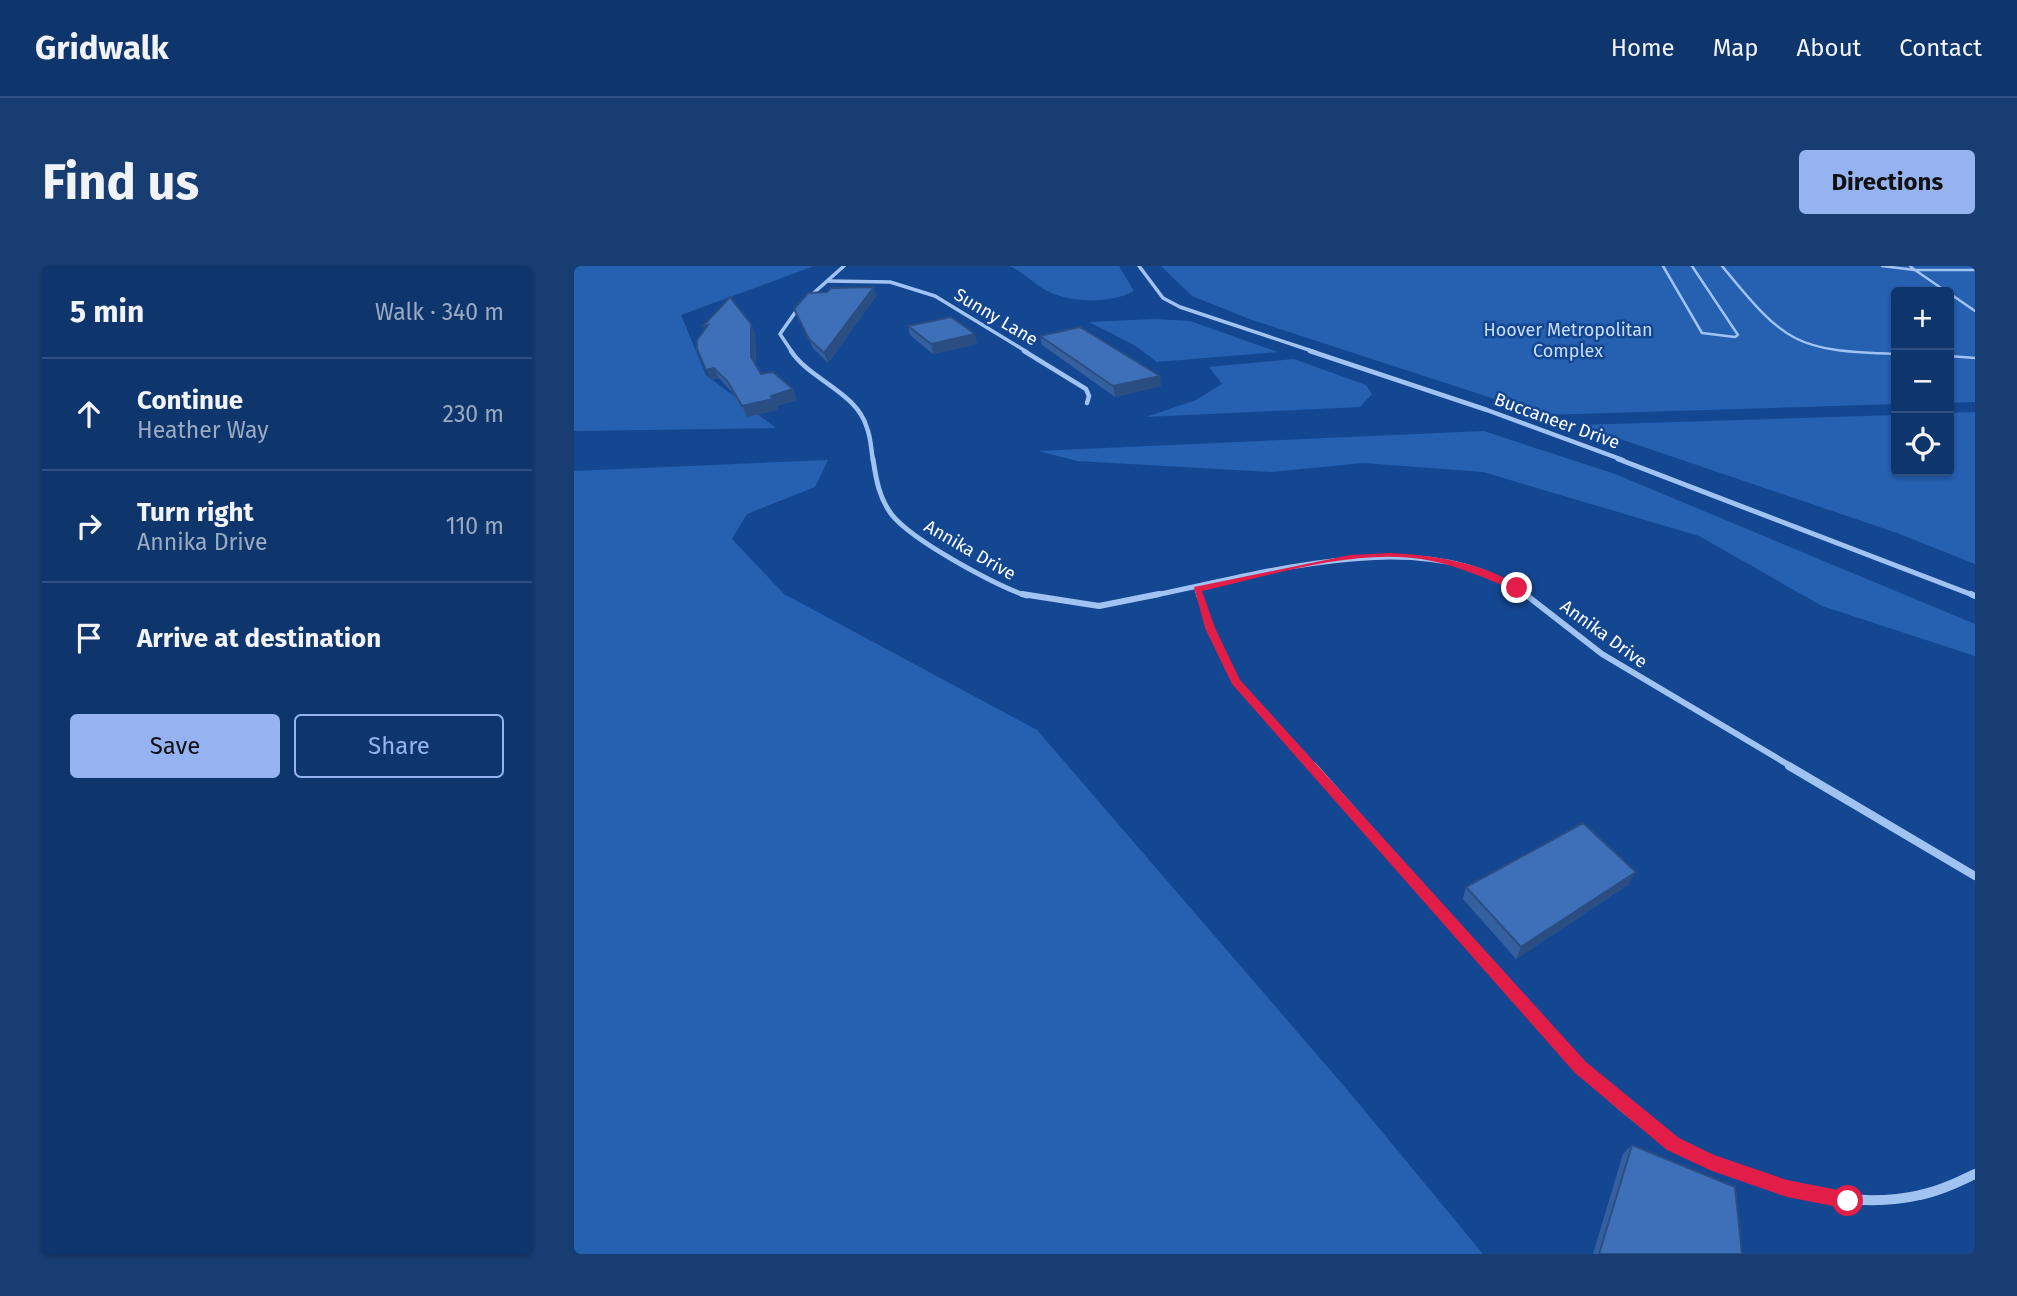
<!DOCTYPE html>
<html lang="en">
<head>
<meta charset="utf-8">
<style>
	:root { --surface:#0f356d; --page:#183d72; --text:#f1f3f6; --muted:#9babc2; --line:#2f5080; --accent:#95b2f1 }
	body { margin:0; font-family:"Fira Sans",sans-serif; background:var(--page); color:var(--text) }
	.controls { position:absolute; right:21px; top:21px; display:grid; overflow:hidden; border-radius:7px; box-shadow:0 2px 5px #0004 }
	.controls button { width:63px; height:63px; display:grid; place-items:center; padding:0; border:0; border-bottom:2px solid var(--line); background:var(--surface); color:var(--text); font:35px sans-serif }
	.stop { position:absolute; width:21px; height:21px; margin:-16px; border:5px solid #e11d48; border-radius:50%; background:#fff }
	.stop.end { background:#e11d48; border-color:#fff; box-shadow:0 2px 7px #0008 }
	.list { margin:0; padding:0; list-style:none }
	h2 { display:flex; justify-content:space-between; align-items:center; height:91px; margin:0; padding:0 28px; font-size:30px }
	h2 small { font-size:23px; font-weight:400; color:var(--muted) }
	.list li { display:grid; grid-template-columns:46px 1fr auto; gap:21px; align-items:center; box-sizing:border-box; height:112px; padding:0 28px; border-top:2px solid var(--line) }
	.list b { display:block; font-size:26px; white-space:nowrap }
	.list p { margin:0; font-size:23px; white-space:nowrap; color:var(--muted) }
	.list em { font-size:23px; font-style:normal; color:var(--muted) }
	.actions { display:flex; gap:14px; padding:21px 28px }
	.actions a { flex:1; padding:16px 0; border:2px solid var(--accent); border-radius:7px; text-align:center; font-size:24px; color:var(--accent) }
	.actions .main { background:var(--accent); color:#111 }
	.icon { flex:none; width:38px; height:38px; fill:none; stroke:currentColor; stroke-width:2; stroke-linecap:round; stroke-linejoin:round }
	.map { position:relative; flex:none; width:1401px; height:988px; overflow:hidden; border-radius:7px }
	header { display:flex; align-items:center; gap:42px; box-sizing:border-box; height:98px; padding:0 35px; background:var(--surface); border-bottom:2px solid var(--line) }
	header strong { font-size:33px }
	nav { display:flex; gap:38px; margin-inline-start:auto; font-size:24px }
	.intro { display:flex; align-items:center; justify-content:space-between; box-sizing:border-box; height:168px; padding:0 42px }
	h1 { margin:0; font-size:49px }
	.button { padding:18px 32px; border-radius:7px; background:var(--accent); color:#111; font-size:24px; font-weight:700 }
	main { display:flex; gap:42px; padding:0 42px }
	aside { flex:1; background:var(--surface); border-radius:7px; box-shadow:0 2px 5px #0004 }
	.map>svg:first-child { display:block }
	.green { fill:#2660b0 }
	.lines { fill:none; stroke-linecap:round; stroke-linejoin:round }
	.service { stroke:#a1c3f1; stroke-width:2.5 }
	.minor-far5 { stroke:#a1c3f1; stroke-width:3.5 }
	.minor-far4 { stroke:#a1c3f1; stroke-width:4.5 }
	.minor-far3 { stroke:#a1c3f1; stroke-width:5 }
	.minor-far2 { stroke:#a1c3f1; stroke-width:6 }
	.minor-far1 { stroke:#a1c3f1; stroke-width:8 }
	.minor { stroke:#a1c3f1; stroke-width:10 }
	.wall { fill:#34609f }
	.shaded-wall { fill:#2b4e82 }
	.building { fill:#3d70b9; stroke:#2b4e82; stroke-width:2 }
	.route { fill:#e11d48 }
	.labels { text-anchor:middle; dominant-baseline:central; stroke-width:5; stroke-linejoin:round; paint-order:stroke }
	.far-street-label { font-size:18px; fill:#fff; stroke:#144791 }
	.far-park-label { font-size:18px; fill:#c8defc; stroke:#144791 }
</style>
</head>
<body>
<header>
<strong>Gridwalk</strong>
<nav><a>Home</a><a>Map</a><a>About</a><a>Contact</a></nav>
</header>
<div class="intro"><h1>Find us</h1><a class="button">Directions</a></div>
<main>
<aside>
<h2>5 min<small>Walk · 340 m</small></h2>
<ul class="list">
<li><svg class="icon" aria-label="ahead" viewBox="0 0 24 24"><path d="M12 20V5M6 11l6-6 6 6"/></svg><div><b>Continue</b><p>Heather Way</p></div><em>230 m</em></li>
<li><svg class="icon" aria-label="right" viewBox="0 0 24 24"><path d="M7 20v-9h11M14 6l5 5-5 5"/></svg><div><b>Turn right</b><p>Annika Drive</p></div><em>110 m</em></li>
<li><svg class="icon" aria-label="arrive" viewBox="0 0 24 24"><path d="M6 21V4h12l-3 4 3 4H6"/></svg><div><b>Arrive at destination</b></div></li>
</ul>
<div class="actions"><a class="main">Save</a><a>Share</a></div>
</aside>
<div class="map">
<svg width="1401" height="988" viewBox="0 0 1401 988">
	<rect width="100%" height="100%" fill="#144791"/>
	<!-- green -->
	<g class="green">
		<polygon points="0,0 240,0 107,49 132,109 202,162 0,165"/>
		<path d="M436,0H545L560,25C536,38 498,37 473,25C460,18 450,7 436,0Z"/>
		<polygon points="587,0 1401,0 1401,136 1375,137 1375,26 1322,26 1322,138 970,149 678,54 618,30"/>
		<polygon points="581,53 616,55 704,86 583,96 560,79 515,56"/>
		<polygon points="720,93 792,119 798,128 786,141 572,151 622,134 648,118 635,101"/>
		<polygon points="1401,146 1401,298 1323,267 1005,159 1322,149 1322,205 1375,205 1375,147"/>
		<polygon points="910,165 1041,208 1401,358 1401,390 1248,340 1125,270 909,206 789,197 697,206 503,195 464,185"/>
		<polygon points="254,194 241,221 173,248 158,273 210,328 463,464 776,827 909,988 0,988 0,205"/>
	</g>
	<g class="lines">
		<!-- service -->
		<g class="service">
			<polyline points="1089,0 1128,67 1161,71 1164,69 1118,0"/>
			<path d="M1148,0C1211,77 1221,85 1322,88"/>
			<polyline points="1308,0 1341,4 1336,0"/>
			<polyline points="1373,26 1341,4 1401,4"/>
			<polyline points="1375,27 1401,45"/>
			<polyline points="1375,90 1401,92"/>
		</g>
		<!-- minor-far5 -->
		<g class="minor-far5">
			<polyline points="565,0 589,32 606,41 741,86"/>
			<polyline points="254,15 316,16 361,30 453,86"/>
			<polyline points="234,32 270,0"/>
			<polyline points="218,86 206,68 225,41"/>
		</g>
		<!-- minor-far4 -->
		<g class="minor-far4">
			<path d="M217,85C236,114 283,126 293,162C297,172 297,184 299,194"/>
			<polyline points="450,85 512,123 515,130 513,137"/>
			<polyline points="736,85 913,144 1049,194"/>
		</g>
		<!-- minor-far3 -->
		<g class="minor-far3">
			<path d="M299,193C302,213 305,232 318,249C339,275 421,319 453,330"/>
			<polyline points="1044,193 1401,330"/>
			<polyline points="623,323 625,330"/>
			<path d="M576,330C686,309 855,254 953,330"/>
		</g>
		<!-- minor-far2 -->
		<g class="minor-far2">
			<polyline points="448,328 525,340 585,328"/>
			<polyline points="625,328 636,362 662,415 740,501"/>
			<polyline points="951,328 1028,388 1218,501"/>
			<polyline points="1397,328 1401,330"/>
		</g>
		<!-- minor-far1 -->
		<g class="minor-far1">
			<polyline points="739,500 931,717"/>
			<polyline points="1215,500 1401,610"/>
		</g>
		<!-- minor -->
		<path class="minor" d="M930,715C972,765 1016,816 1068,856C1137,908 1261,949 1346,929C1366,925 1383,917 1401,908"/>
	</g>
	<!-- wall -->
	<g class="wall">
		<polygon points="302,30 254,97 239,82 220,43"/>
		<polygon points="177,58 181,67 182,99 187,108 223,134 202,140 204,144 173,151 158,126 145,112 137,114 123,74"/>
		<polygon points="334,60 403,78 359,88 336,69"/>
		<polygon points="466,70 587,120 541,131 468,79"/>
		<polygon points="1055,618 942,693 889,633 892,621"/>
		<polygon points="1058,879 1168,988 1019,988 1049,888"/>
	</g>
	<!-- shaded-wall -->
	<g class="shaded-wall">
		<polygon points="300,21 302,30 254,97 250,87"/>
		<polygon points="177,58 181,67 182,101 177,91"/>
		<polygon points="401,68 403,78 359,88 357,78"/>
		<polygon points="140,102 145,112 137,114 132,104"/>
		<polygon points="586,110 587,120 541,131 539,120"/>
		<polygon points="219,123 223,134 202,140 204,144 173,151 168,140 197,130"/>
		<polygon points="1062,606 1055,618 942,693 947,681"/>
	</g>
	<!-- building -->
	<g class="building">
		<polygon points="300,21 250,87 235,73 220,43 234,27 253,26 257,22"/>
		<polygon points="156,31 177,58 177,91 187,108 199,106 219,123 197,130 199,133 168,140 154,116 140,102 132,104 123,83 123,74 134,59 129,60"/>
		<polygon points="377,51 401,68 357,78 334,60"/>
		<polygon points="506,61 586,110 539,120 466,70"/>
		<polygon points="1009,557 1062,606 947,681 892,621"/>
		<polygon points="1058,879 1161,921 1168,988 1025,988"/>
	</g>
	<!-- route -->
	<path class="route" d="M816,287C858,289 913,297 947,322L940,324C913,313 887,301 858,295C784,280 701,309 628,325L641,362L666,414L1012,796L1105,872L1140,889L1213,914L1274,926L1280,928L1283,935L1280,941L1274,943L1213,931L1138,905L1093,884L1001,807L658,418L631,362L620,321L776,289Z"/>
	<g class="labels">
		<!-- far-street labels -->
		<g class="far-street-label">
			<text transform="translate(422 51) rotate(31)">Sunny Lane</text>
			<text transform="translate(983 155) rotate(20)">Buccaneer Drive</text>
			<text transform="translate(396 284) rotate(30)">Annika Drive</text>
			<text transform="translate(1030 368) rotate(36)">Annika Drive</text>
		</g>
		<!-- far-park labels -->
		<g class="far-park-label">
			<text x="994" y="64">Hoover Metropolitan<tspan x="994" dy="21">Complex</tspan></text>
		</g>
	</g>
</svg>
<div class="controls">
<button>+</button>
<button>−</button>
<button><svg class="icon" aria-label="locate" viewBox="0 0 24 24"><circle cx="12" cy="12" r="6"/><path d="M12 2v4M12 18v4M2 12h4M18 12h4"/></svg></button>
</div>
<div class="stop" style="left:1274px;top:935px"></div>
<div class="stop end" style="left:943px;top:322px"></div>
</div>
</main>
</body>
</html>
